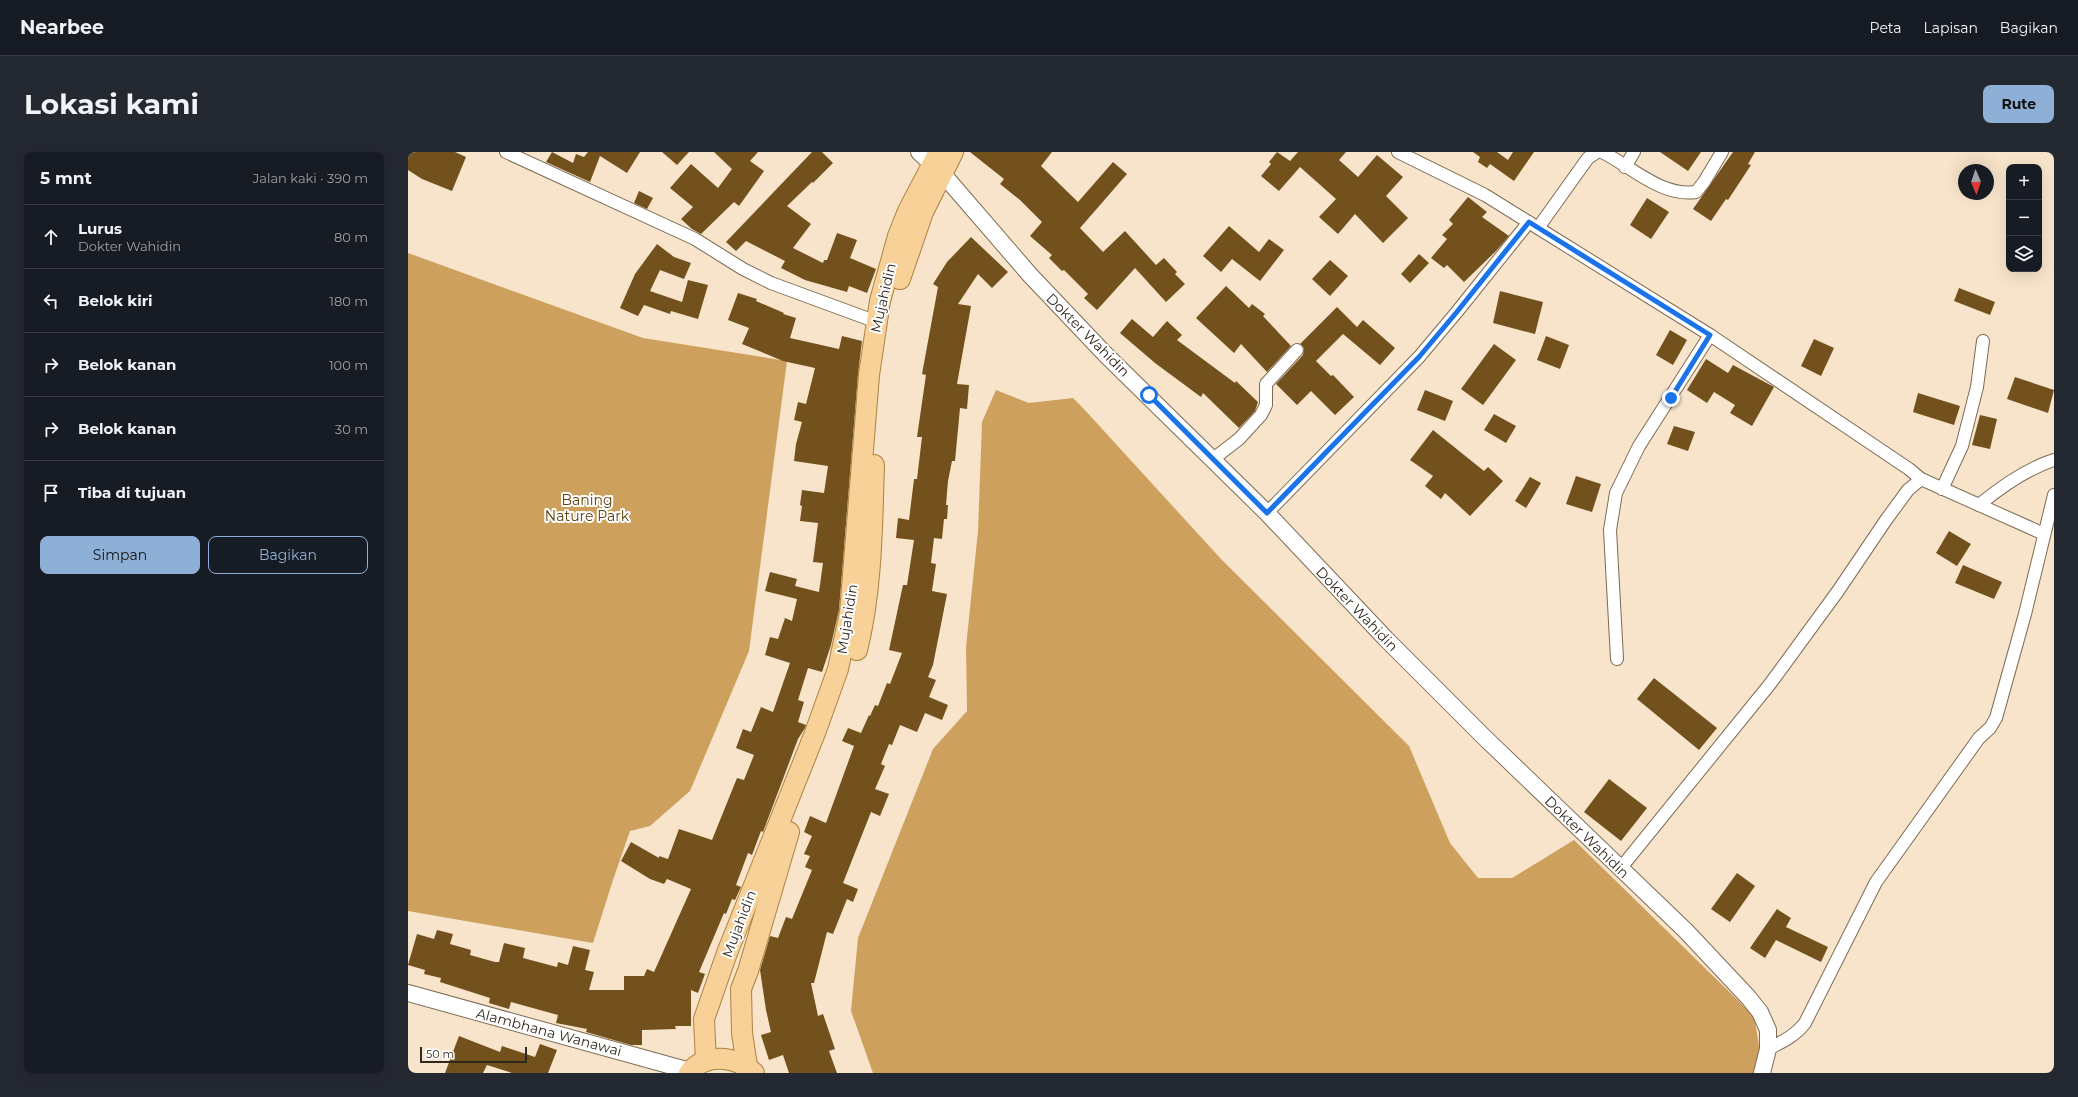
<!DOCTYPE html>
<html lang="id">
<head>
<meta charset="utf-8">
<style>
	:root { --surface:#171b24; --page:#242831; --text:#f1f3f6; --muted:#9ea1a6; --line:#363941; --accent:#8fb0d6 }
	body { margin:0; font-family:Montserrat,sans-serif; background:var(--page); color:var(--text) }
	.controls { position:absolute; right:12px; top:12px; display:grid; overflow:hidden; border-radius:8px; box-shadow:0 4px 16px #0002 }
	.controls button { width:36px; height:36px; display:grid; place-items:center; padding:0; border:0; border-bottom:1px solid var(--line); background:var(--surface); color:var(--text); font:20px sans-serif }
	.compass { position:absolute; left:1550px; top:12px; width:36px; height:36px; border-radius:50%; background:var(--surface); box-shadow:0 4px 16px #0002; rotate:178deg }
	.scale { position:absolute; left:12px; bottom:10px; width:107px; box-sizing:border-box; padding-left:4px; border:2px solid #30291f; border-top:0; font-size:11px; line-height:14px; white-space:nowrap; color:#30291f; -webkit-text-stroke:3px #fff; paint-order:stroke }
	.stop { position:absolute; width:12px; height:12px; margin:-9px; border:3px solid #1a73e8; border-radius:50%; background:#fff }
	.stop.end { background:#1a73e8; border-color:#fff; box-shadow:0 1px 4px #0008 }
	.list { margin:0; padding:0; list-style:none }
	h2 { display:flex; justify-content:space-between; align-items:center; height:52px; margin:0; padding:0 16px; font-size:17px }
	h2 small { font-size:13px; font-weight:400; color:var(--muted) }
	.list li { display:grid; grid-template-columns:26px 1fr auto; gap:12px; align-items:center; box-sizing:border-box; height:64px; padding:0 16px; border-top:1px solid var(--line) }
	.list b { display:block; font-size:15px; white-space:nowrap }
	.list p { margin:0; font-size:13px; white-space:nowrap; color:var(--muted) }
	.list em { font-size:13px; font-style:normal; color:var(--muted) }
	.actions { display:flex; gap:8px; padding:12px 16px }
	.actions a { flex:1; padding:9px 0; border:1px solid var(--accent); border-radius:8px; text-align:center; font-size:14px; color:var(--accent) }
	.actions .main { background:var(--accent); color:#111 }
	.icon { flex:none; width:22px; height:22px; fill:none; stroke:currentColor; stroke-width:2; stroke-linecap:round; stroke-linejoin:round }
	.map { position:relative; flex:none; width:1646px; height:921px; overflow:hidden; border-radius:8px }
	header { display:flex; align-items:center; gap:24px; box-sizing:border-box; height:56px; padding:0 20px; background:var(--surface); border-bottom:1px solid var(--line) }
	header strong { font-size:19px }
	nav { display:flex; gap:22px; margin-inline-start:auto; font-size:14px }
	.intro { display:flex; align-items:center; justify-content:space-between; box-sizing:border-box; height:96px; padding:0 24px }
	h1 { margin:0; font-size:28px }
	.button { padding:10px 18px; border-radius:8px; background:var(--accent); color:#111; font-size:14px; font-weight:700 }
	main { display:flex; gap:24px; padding:0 24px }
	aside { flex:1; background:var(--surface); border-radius:8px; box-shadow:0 4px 16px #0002 }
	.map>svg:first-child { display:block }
	.forest { fill:#cea05e }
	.building { fill:#72511d }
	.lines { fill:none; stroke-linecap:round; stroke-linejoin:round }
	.minor-casing { stroke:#7d6c55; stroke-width:14 }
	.tertiary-casing { stroke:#7d6c55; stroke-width:18 }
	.primary-casing { stroke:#ad8240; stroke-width:22 }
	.minor { stroke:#fff; stroke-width:12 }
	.tertiary { stroke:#fff; stroke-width:16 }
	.primary { stroke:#f7d197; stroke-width:20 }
	.route { stroke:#1a73e8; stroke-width:5 }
	.labels { text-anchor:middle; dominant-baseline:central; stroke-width:4; stroke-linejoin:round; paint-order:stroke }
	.street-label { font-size:14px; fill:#30291f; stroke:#fff }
	.park-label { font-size:14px; fill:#5d3e07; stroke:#fff }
</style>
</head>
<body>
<header>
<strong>Nearbee</strong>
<nav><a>Peta</a><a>Lapisan</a><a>Bagikan</a></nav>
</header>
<div class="intro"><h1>Lokasi kami</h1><a class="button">Rute</a></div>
<main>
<aside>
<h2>5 mnt<small>Jalan kaki · 390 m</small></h2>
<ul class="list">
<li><svg class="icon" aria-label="ahead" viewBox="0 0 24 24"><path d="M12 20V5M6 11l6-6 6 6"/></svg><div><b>Lurus</b><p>Dokter Wahidin</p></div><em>80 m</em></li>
<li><svg class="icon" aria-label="left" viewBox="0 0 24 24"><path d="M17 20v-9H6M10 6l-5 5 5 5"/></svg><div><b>Belok kiri</b></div><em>180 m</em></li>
<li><svg class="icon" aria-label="right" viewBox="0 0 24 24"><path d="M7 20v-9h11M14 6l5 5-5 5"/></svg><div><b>Belok kanan</b></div><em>100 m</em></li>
<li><svg class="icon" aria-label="right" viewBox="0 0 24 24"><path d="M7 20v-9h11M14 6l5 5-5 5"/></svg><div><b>Belok kanan</b></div><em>30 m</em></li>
<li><svg class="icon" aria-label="arrive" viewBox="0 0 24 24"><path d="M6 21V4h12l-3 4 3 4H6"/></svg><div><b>Tiba di tujuan</b></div></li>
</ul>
<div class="actions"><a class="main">Simpan</a><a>Bagikan</a></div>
</aside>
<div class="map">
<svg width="1646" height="921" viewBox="0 0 1646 921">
	<rect width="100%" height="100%" fill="#f7e4ca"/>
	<!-- forest -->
	<g class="forest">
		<polygon points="0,101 235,186 379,209 341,499 282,639 242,674 222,679 205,728 185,791 0,759"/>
		<polygon points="588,238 621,251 665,246 675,256 813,407 1001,594 1042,691 1070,726 1104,726 1166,688 1346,864 1354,911 1350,921 465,921 443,859 450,786 525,597 559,559 558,495 570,379 574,270"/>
	</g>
	<!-- building -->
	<g class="building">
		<polygon points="0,0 47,0 58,5 44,39 14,27 0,18"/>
		<polygon points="144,0 165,11 168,2 176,5 180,0 232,0 219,21 192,4 182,30 138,10"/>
		<polygon points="254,0 281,0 269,13"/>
		<polygon points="306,0 350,0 342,9 356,19 331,54 326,50 293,82 284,77 273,67 285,55 262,36 283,12 310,36 324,17"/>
		<polygon points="404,0 414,0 425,11 405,31 404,30 379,54 403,72 385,96 415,111 416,108 419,108 429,81 449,88 442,106 468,117 459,141 441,134 439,140 397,128 373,116 377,109 338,89 328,99 318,90"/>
		<polygon points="562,0 644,0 633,14 670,50 705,10 719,22 672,76 695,100 717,79 748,113 756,106 769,120 767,122 777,132 758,150 727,116 689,158 676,146 680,142 656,118 654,119 641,106 644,103 622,84 634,70 612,48 592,32 596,27"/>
		<polygon points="869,0 882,9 890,0 938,0 931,8 950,25 969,3 995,25 978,44 1000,66 975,91 947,62 930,82 911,65 928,47 892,15 871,39 853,24 863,12 861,10"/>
		<polygon points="1065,0 1089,0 1100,8 1105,0 1126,0 1106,29 1082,12 1079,16 1070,10 1072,5"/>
		<polygon points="1252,0 1293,0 1280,19"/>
		<polygon points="1325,0 1347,0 1340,12 1343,13 1320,48 1318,47 1303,69 1285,57"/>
		<polygon points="231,39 245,46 239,57 226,51"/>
		<polygon points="1060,45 1079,60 1074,65 1101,84 1088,99 1056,130 1039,113 1036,116 1023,106 1039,87 1034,83 1045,72 1041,68"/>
		<polygon points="1239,46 1261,60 1243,87 1222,73"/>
		<polygon points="821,74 851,100 861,87 876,98 852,129 824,107 813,120 795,104"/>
		<polygon points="563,85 600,120 584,136 570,122 550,152 563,154 549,232 561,233 559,257 552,256 547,309 544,309 540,329 538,353 540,353 539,367 536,367 534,387 526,386 523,411 528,412 524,439 539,442 525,513 520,525 528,528 521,545 540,553 534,568 517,561 509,580 492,573 484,593 481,592 473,612 477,614 467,637 481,642 472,664 463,660 435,731 450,737 445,750 439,747 425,782 419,780 406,831 403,831 410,864 415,862 427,897 421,899 429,921 381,921 375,903 361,908 353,883 363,880 358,858 352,818 362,784 370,786 378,765 384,767 404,718 397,715 402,704 396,702 404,684 396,680 402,664 418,671 446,594 434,589 440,576 453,581 461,563 462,564 467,553 470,554 479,531 482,532 494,501 481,498 495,433 499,433 506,388 488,386 490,366 501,368 506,327 509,327 514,285 509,285 518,223 514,222 530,135 525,132 539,110"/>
		<polygon points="249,92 266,105 283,111 276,127 252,118 242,139 274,150 280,128 300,133 290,167 263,159 262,162 236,153 230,164 212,156 227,122"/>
		<polygon points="1011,102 1021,111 1002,131 993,122"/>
		<polygon points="922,108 940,124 922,144 904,127"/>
		<polygon points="818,134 841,156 844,152 857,162 855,164 883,194 859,220 833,192 826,201 788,166"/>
		<polygon points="1551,136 1587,150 1582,163 1546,149"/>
		<polygon points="1092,139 1135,150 1127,182 1085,171"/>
		<polygon points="330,141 349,147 348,149 376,161 375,162 388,166 382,186 431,197 434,184 454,189 450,222 431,458 423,493 414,520 400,516 390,548 396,550 390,570 398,573 397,576 390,587 355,680 353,679 344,703 340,701 328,733 333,735 327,748 324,747 318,762 316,761 291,820 297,822 290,841 283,838 283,874 267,874 268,877 234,878 234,893 223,893 178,880 179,877 148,871 150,863 103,850 101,857 81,851 82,846 32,830 33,826 16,822 17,818 0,813 9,782 26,787 29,778 45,782 42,792 63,798 62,803 87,810 91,810 96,791 117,796 115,806 149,815 150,810 160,813 165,794 182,798 177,818 186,820 181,838 216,838 216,824 236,824 239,817 246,820 283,737 259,727 256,732 242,727 213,709 223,690 251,706 251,704 260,707 271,677 304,688 329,626 336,628 346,603 328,596 335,577 343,580 353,555 365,560 382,511 357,503 362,485 370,487 377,466 384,469 389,447 357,439 362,420 389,427 387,434 411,440 415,411 405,410 410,371 392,369 394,354 392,353 394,338 416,341 420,314 386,309 388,292 394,270 386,268 390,250 398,252 407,216 375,209 334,192 341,176 320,168"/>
		<polygon points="929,155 949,175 955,168 987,196 972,213 935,182 908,209 923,224 925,223 946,245 927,263 903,239 889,253 868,232 895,203 896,196 892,192"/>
		<polygon points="724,167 745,185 759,169 774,183 769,188 827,231 828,229 850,250 847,259 831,276 795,241 793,245 747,211 712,181"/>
		<polygon points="1262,178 1279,188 1265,213 1248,203"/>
		<polygon points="1138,184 1161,193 1152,217 1129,208"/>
		<polygon points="1406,187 1426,196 1413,224 1393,214"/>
		<polygon points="1086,192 1108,208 1075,253 1053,237"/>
		<polygon points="1298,207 1320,221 1325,213 1366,235 1344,274 1322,261 1327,253 1306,240 1299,251 1279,238"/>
		<polygon points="1607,225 1646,238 1640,261 1599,247"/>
		<polygon points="1017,238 1045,249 1037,269 1009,258"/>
		<polygon points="1510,241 1552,254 1546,273 1505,260"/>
		<polygon points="1086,262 1108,274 1098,291 1076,278"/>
		<polygon points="1572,263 1589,267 1582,297 1564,293"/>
		<polygon points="1266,274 1287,280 1280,299 1259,292"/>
		<polygon points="1025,278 1076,319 1080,315 1095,329 1062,364 1037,341 1033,347 1017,334 1025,324 1002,308"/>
		<polygon points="1168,324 1193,332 1184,360 1158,352"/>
		<polygon points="1122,325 1133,331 1118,356 1107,349"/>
		<polygon points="1541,379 1563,392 1549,414 1528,401"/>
		<polygon points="1555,413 1594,430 1586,447 1547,431"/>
		<polygon points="1246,526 1309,576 1291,598 1229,547"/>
		<polygon points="1201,627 1239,656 1213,689 1176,660"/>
		<polygon points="1329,721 1347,734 1322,770 1303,757"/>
		<polygon points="1369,757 1383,766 1378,775 1420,795 1413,810 1368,788 1357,806 1342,796"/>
		<polygon points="51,884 92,900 94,894 127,905 132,892 149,898 140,921 104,921 79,913 75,921 37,921"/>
	</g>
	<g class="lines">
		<!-- minor casing -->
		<g class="minor-casing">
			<g id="minor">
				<polyline points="98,0 287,87 335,117 363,131 469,170"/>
				<polyline points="990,0 1077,43 1130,76 1302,183 1501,317 1513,327 1500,338 1478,368 1430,439 1362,532 1212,717"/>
				<path d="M1194,0C1223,14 1253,45 1288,40L1296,30L1314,0"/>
				<polyline points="1217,15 1226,0"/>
				<polyline points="1130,76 1180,6 1189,0"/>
				<polyline points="805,307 831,287 853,263 858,253 858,232 889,198"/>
				<polyline points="1513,327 1636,382"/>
				<polyline points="1534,337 1554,294 1569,235 1575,189"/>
				<path d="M1571,353C1594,334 1618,317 1646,308"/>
				<polyline points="859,361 1011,205 1048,161 1121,70"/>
				<polyline points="1209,507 1202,378 1208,341 1231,294 1302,183"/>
				<path d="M1360,897C1374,890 1387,884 1397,871L1468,730L1571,586L1582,576L1588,566L1617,462L1646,343"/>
			</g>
		</g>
		<!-- tertiary casing -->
		<g class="tertiary-casing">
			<g id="tertiary">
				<polyline points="511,0 534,21 622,123 698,203 859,361 978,487 1076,585 1278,779 1340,845 1352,860 1360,878 1360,897 1354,921"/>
				<polyline points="0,841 282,919"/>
			</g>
		</g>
		<!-- primary casing -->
		<g class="primary-casing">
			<g id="primary">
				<polyline points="492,127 515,60 545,0"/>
				<path d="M449,498C464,438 464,375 466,313"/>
				<polyline points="298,909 296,867 319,801 407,581 430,517 442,460 461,223 472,149 490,84 500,59 531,0"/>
				<polyline points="339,914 334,881 333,837 340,819 381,680"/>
				<path d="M281,921C298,900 328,904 346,921"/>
			</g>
		</g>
		<!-- minor -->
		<use href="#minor" class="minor"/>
		<!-- tertiary -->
		<use href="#tertiary" class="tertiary"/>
		<!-- primary -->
		<use href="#primary" class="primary"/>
	</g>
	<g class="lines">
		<!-- route -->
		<polyline class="route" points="741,243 859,361 1011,205 1048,161 1121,70 1302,183 1263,246"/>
	</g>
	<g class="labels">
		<!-- street labels -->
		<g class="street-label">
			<text transform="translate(475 146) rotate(-77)">Mujahidin</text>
			<text transform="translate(680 183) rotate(45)">Dokter Wahidin</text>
			<text transform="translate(949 457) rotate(46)">Dokter Wahidin</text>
			<text transform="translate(439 467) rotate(-81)">Mujahidin</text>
			<text transform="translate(1179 685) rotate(44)">Dokter Wahidin</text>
			<text transform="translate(331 772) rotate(-69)">Mujahidin</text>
			<text transform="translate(141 880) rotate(15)">Alambhana Wanawai</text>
		</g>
		<!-- park labels -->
		<g class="park-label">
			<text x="179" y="348">Baning<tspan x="179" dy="16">Nature Park</tspan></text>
		</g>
	</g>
</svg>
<div class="controls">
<button>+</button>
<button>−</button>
<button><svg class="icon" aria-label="layers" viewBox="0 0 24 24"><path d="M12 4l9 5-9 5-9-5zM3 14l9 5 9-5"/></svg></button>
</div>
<svg class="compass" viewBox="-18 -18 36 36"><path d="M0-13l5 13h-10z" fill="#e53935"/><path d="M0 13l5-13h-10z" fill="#9ea1a6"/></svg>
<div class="scale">50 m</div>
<div class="stop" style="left:741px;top:243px"></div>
<div class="stop end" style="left:1263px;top:246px"></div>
</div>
</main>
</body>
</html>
